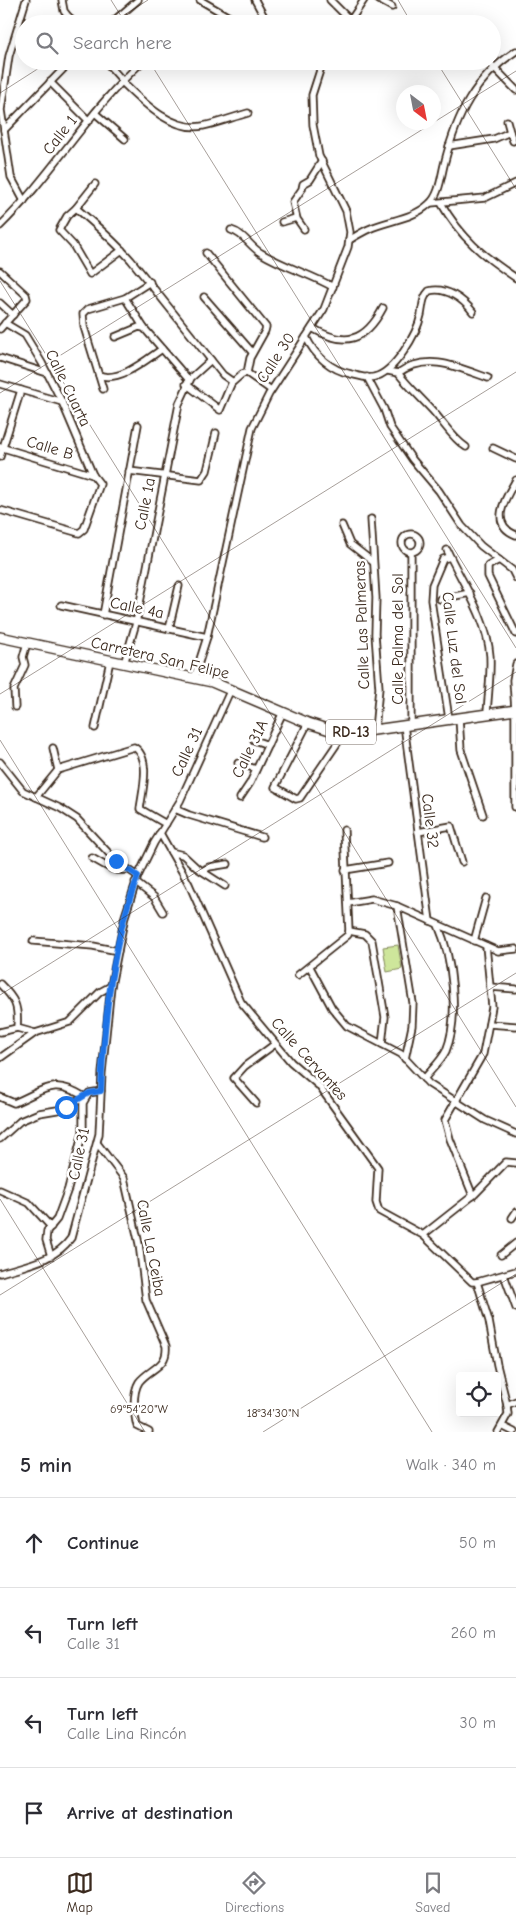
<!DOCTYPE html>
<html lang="en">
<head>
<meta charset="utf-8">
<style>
	:root { --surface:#fff; --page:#f2f2f3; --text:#2b2b33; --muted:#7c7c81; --line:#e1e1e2; --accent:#3b2a1e }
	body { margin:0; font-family:"Comic Neue",sans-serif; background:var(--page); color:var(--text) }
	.controls { position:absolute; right:15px; bottom:15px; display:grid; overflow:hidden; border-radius:5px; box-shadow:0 5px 20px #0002 }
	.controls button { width:45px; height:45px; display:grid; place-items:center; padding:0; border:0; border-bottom:1px solid var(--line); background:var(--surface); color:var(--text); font:25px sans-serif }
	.compass { position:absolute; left:396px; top:85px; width:45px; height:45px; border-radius:50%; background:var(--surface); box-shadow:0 5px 20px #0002; rotate:148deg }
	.stop { position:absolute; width:15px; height:15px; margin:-11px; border:4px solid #1a73e8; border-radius:50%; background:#fff }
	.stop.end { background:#1a73e8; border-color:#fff; box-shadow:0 1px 5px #0008 }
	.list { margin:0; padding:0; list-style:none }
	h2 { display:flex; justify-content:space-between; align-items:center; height:65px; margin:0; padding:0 20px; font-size:21px }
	h2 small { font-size:16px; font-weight:400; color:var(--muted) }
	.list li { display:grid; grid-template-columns:32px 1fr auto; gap:15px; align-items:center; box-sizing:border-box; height:90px; padding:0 20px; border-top:1px solid var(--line) }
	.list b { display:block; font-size:19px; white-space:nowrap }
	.list p { margin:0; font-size:16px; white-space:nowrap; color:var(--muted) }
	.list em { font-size:16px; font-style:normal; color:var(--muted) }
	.icon { flex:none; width:28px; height:28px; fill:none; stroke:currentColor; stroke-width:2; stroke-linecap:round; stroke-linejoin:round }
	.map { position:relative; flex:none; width:516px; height:1432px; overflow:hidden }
	.search { position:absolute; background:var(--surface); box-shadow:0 5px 20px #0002; left:15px; right:15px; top:15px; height:55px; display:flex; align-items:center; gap:12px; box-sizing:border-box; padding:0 18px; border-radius:28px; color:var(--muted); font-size:19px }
	.sheet { height:425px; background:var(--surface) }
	nav { display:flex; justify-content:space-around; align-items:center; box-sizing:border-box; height:70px; border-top:1px solid var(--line); background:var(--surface); font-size:14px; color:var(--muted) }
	nav a { display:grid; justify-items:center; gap:2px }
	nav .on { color:var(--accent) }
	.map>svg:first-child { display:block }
	.pitch { fill:#cee69b; stroke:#84885c }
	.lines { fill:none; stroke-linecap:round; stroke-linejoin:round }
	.street-casing { stroke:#3b2a1e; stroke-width:9 }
	.primary-casing { stroke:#3b2a1e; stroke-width:12 }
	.street { stroke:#fff; stroke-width:5.5 }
	.primary { stroke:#fff; stroke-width:9 }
	.route { stroke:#1a73e8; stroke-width:6 }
	.ticks { fill:none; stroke:#3b2a1e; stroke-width:1; stroke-opacity:0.45 }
	.labels { text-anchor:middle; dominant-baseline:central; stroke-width:5; stroke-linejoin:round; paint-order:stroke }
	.shield { fill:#fff; stroke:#766a62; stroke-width:1 }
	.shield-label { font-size:15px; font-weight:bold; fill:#3b2a1e }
	.street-label { font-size:16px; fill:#3b2a1e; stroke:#fff }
	.ticks-label { font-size:12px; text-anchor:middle; fill:#3b2a1e; stroke:#fff; stroke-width:5; stroke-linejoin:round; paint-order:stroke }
</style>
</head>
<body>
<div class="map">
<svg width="516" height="1432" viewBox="0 0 516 1432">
	<rect width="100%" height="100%" fill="#fff"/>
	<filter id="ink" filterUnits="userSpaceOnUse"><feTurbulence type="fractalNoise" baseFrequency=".02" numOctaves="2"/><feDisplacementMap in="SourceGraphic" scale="10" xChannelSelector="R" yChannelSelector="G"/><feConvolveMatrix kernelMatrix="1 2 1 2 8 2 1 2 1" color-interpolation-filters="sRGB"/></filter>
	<g filter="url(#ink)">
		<!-- pitch -->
		<polygon class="pitch" points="398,945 402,969 387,972 383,947"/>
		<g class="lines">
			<!-- street casing -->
			<g class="street-casing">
				<g id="street">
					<polyline points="62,0 64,11 74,24"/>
					<polyline points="200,0 241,24"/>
					<polyline points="255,0 268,24"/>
					<polyline points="330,0 350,20"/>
					<polyline points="379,0 392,7"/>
					<polyline points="58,24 69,17"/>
					<polyline points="110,24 138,0"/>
					<polyline points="348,24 364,0"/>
					<polyline points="105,61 122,80"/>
					<polyline points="488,61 516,90"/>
					<path d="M121,81C142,101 171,132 203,126C218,123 233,117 248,113"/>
					<polyline points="50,82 89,121"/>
					<polyline points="95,113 125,139"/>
					<polyline points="507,121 510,132"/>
					<polyline points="4,130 71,61"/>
					<polyline points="449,146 494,139 510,132 513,141"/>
					<polyline points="24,201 11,177 1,110 9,56 26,0"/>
					<polyline points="431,203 485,198 516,183"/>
					<path d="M441,203C461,238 483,256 516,278"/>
					<polyline points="76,208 95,184"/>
					<polyline points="282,222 296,218"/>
					<path d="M0,226C52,175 89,110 143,61"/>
					<polyline points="304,229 297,219 293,202 302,189 303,184 310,180 322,161"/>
					<path d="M231,230C245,234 249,246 261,253C284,267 310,274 333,287"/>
					<path d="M349,240C356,236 362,232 369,229C389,220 413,219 429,204C440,195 441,175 445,161C457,115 474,79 516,51"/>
					<path d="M122,250L90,274L73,245L59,230L67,216L76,208C95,224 114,241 131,260L223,375L233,382L242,374L247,373L271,390"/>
					<polyline points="206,253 266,327 265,331 250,358 247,373"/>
					<polyline points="0,271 26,295 27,299 0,329"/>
					<polyline points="204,297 252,352"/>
					<polyline points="125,298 144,328"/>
					<polyline points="0,303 13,315"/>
					<path d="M312,328C345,347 365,342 383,308"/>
					<polyline points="115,337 139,327 144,328 189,380"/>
					<path d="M306,337C315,356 331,370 351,374C359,376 367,379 374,377C394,373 417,334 421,315C423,306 422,298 429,291C446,286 464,300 473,312"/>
					<polyline points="0,358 47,373"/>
					<path d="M388,371L398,373C409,387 421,398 432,410C444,423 452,438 466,447"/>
					<path d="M398,373C427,352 458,367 488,378"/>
					<path d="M99,375C119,383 146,360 162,349"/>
					<polyline points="367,377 384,409 390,427 412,459 439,491 462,526 481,546 512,570 516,578"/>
					<polyline points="0,384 62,402"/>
					<polyline points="186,384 220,410 232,382"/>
					<polyline points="103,389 84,327 83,314 88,309 125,298 150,282"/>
					<polyline points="0,447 93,475"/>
					<polyline points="493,448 516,459"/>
					<polyline points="0,457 21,390"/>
					<polyline points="129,471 201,480 207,471 216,433"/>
					<path d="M516,480C506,497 488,524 516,535"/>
					<polyline points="0,510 79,533 84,529 100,484 93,475 62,402 42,363 25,335 5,323"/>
					<polyline points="371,519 376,598 375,634 379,688 375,730"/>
					<polyline points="342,525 350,544 373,562"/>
					<circle cx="411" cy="543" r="9"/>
					<path d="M447,550C463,585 487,617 490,656C491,675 488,695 487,714"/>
					<polyline points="499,560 488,566 488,576 516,634"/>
					<polyline points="440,599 470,593"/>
					<polyline points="61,605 207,637"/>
					<polyline points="103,615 138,425"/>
					<polyline points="169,629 179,586"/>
					<polyline points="124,664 136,623 179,404 191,378 211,360"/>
					<polyline points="194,678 207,637 252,428 269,394 324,309 348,247 350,232 346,211 319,156 313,125 312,95 323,61"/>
					<polyline points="15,707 14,689 25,665 23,657 27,643"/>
					<polyline points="459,718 461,750 483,815"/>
					<polyline points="449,719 431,600 432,585 443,559 450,557"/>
					<polyline points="308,723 275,787 296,799 300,798 345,732"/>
					<polyline points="411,724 411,553"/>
					<polyline points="404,725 430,921"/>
					<polyline points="95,728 110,661"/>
					<polyline points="254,740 268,745"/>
					<polyline points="53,748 58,770"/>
					<polyline points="0,762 23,791 60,808 77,819 116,861 138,876"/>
					<polyline points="238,763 256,769"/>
					<path d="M36,797L58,770L134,747C152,758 142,792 140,809L166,824"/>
					<polyline points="240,798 250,783 283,712"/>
					<polyline points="515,807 515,710 513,680 516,664"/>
					<polyline points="175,809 189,815 262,837"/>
					<polyline points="418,832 451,826 462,862"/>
					<polyline points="160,833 189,884 241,1002 291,1062 319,1086 378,1168 376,1202 379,1211 423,1235 472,1282 477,1282 516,1271"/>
					<polyline points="171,852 183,855 197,868 225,886"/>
					<path d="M92,858C103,864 113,872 126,870"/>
					<polyline points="345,870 388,863"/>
					<polyline points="202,871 209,867 228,864"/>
					<polyline points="135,882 154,897 163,912"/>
					<polyline points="348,903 372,899 397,906 498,951 516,949"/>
					<polyline points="397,906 413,1003 412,1026 405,1059"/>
					<polyline points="349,931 365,934 372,941 385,1017 382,1044"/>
					<polyline points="33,941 93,946 118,951"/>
					<polyline points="474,941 486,898"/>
					<polyline points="310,967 332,1008 347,1026 401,1054 429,1084 485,1120 516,1134"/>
					<polyline points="298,975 348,935 349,931 344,830"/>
					<path d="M0,984C15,999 19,1006 17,1028L35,1033"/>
					<polyline points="490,987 516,989"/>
					<polyline points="489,1024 516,1026"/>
					<polyline points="0,1032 17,1028"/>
					<polyline points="0,1058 35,1033 70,1022 100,992 111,986"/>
					<path d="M424,1079C431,1070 441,1061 446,1051C460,1017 452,957 438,925"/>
					<path d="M0,1097L14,1103C45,1090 53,1077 85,1097"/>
					<polyline points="256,1103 234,1078 245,1066 275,1044"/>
					<polyline points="0,1139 20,1121 39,1113 63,1109 85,1097"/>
					<path d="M97,1143L124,1178L139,1244L146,1300L166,1346C168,1367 150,1368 139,1382C132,1393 134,1415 137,1426L149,1432"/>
					<polyline points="0,1190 29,1203 51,1227"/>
					<polyline points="473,1196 450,1139 445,1120 483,1054 492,1007 486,946"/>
					<polyline points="512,1218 516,1212"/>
					<polyline points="423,1235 475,1194 506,1162 516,1163"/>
					<polyline points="501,1255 516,1243"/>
					<polyline points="51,1256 46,1240 47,1231 57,1219 68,1189 83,1132 83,1103 89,1093 101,1091"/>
					<path d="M0,1273C26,1265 55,1261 71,1238L99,1134L102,1073L111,986L125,916L138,876L154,843L180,801L231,689"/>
					<polyline points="504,1275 516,1308"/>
					<polyline points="477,1282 489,1321 497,1365 507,1405 508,1414 498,1432"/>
					<polyline points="507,1405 516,1401"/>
					<polyline points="502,1426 514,1432"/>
				</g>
			</g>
			<!-- primary casing -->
			<g class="primary-casing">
				<polyline id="primary" points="0,637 212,682 308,723 333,731 360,732 516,710"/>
			</g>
			<!-- street -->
			<use href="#street" class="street"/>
			<!-- primary -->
			<use href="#primary" class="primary"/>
		</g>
	</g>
	<g class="lines" filter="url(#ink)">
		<!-- route -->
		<path class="route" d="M66,1107L89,1093L101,1091C104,1019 112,943 138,876L116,861"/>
	</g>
	<!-- ticks -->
	<path class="ticks" d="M111,0L126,24M398,0L412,24M110,24L148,0M149,61L516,648M436,61L516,189M0,93L50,61M0,281L516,1107M0,393L516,71M0,694L516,372M0,740L432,1432M0,995L516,672M0,1199L145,1432M0,1295L516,973M263,1432L516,1274"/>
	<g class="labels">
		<!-- shield labels -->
		<rect class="shield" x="326" y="719.5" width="50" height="25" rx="4"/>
		<g class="shield-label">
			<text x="351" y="732">RD-13</text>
		</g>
		<!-- street labels -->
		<g class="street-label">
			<text transform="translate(60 135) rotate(-52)">Calle 1</text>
			<text transform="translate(276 358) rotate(-57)">Calle 30</text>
			<text transform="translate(68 388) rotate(64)">Calle Cuarta</text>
			<text transform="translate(50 448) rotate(17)">Calle B</text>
			<text transform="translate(145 504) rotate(-79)">Calle 1a</text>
			<text transform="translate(137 608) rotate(12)">Calle 4a</text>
			<text transform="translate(362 625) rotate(-92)">Calle Las Palmeras</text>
			<text transform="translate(398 639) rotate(-90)">Calle Palma del Sol</text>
			<text transform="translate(454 648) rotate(83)">Calle Luz del Sol</text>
			<text transform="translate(160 658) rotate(13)">Carretera San Felipe</text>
			<text transform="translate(250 749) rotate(-64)">Calle 31A</text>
			<text transform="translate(187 752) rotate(-65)">Calle 31</text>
			<text transform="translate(430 821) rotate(83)">Calle 32</text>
			<text transform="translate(309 1059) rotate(48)">Calle Cervantes</text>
			<text transform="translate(79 1154) rotate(-78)">Calle 31</text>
			<text transform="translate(151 1248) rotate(79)">Calle La Ceiba</text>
		</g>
	</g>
	<g class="ticks-label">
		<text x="139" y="1413">69°54'20"W</text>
		<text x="273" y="1417">18°34'30"N</text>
	</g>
</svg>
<div class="controls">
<button><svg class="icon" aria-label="locate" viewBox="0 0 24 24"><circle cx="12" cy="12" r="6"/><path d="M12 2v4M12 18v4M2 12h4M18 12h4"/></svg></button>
</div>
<svg class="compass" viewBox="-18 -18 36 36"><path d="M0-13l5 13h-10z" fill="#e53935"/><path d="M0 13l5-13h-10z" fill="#7c7c81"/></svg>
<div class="stop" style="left:66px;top:1107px"></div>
<div class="stop end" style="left:116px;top:861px"></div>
<div class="search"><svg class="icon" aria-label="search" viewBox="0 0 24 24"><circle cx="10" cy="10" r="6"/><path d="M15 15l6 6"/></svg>Search here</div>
</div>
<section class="sheet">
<h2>5 min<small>Walk · 340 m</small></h2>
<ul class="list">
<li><svg class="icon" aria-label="ahead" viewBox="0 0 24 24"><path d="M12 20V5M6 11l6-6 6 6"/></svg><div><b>Continue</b></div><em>50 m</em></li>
<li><svg class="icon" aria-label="left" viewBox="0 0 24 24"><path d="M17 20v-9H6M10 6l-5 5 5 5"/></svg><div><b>Turn left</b><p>Calle 31</p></div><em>260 m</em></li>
<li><svg class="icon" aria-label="left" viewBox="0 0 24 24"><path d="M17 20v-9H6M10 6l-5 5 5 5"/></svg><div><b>Turn left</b><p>Calle Lina Rincón</p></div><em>30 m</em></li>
<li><svg class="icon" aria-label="arrive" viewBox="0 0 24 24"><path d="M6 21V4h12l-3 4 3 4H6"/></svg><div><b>Arrive at destination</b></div></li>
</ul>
</section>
<nav>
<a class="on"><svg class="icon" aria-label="map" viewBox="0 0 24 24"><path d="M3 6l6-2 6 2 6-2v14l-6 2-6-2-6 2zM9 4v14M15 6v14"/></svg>Map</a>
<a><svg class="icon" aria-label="directions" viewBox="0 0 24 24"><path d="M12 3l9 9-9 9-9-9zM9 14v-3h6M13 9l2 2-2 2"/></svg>Directions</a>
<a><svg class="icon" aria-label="saved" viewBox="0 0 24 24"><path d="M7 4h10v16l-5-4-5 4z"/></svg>Saved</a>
</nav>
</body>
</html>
